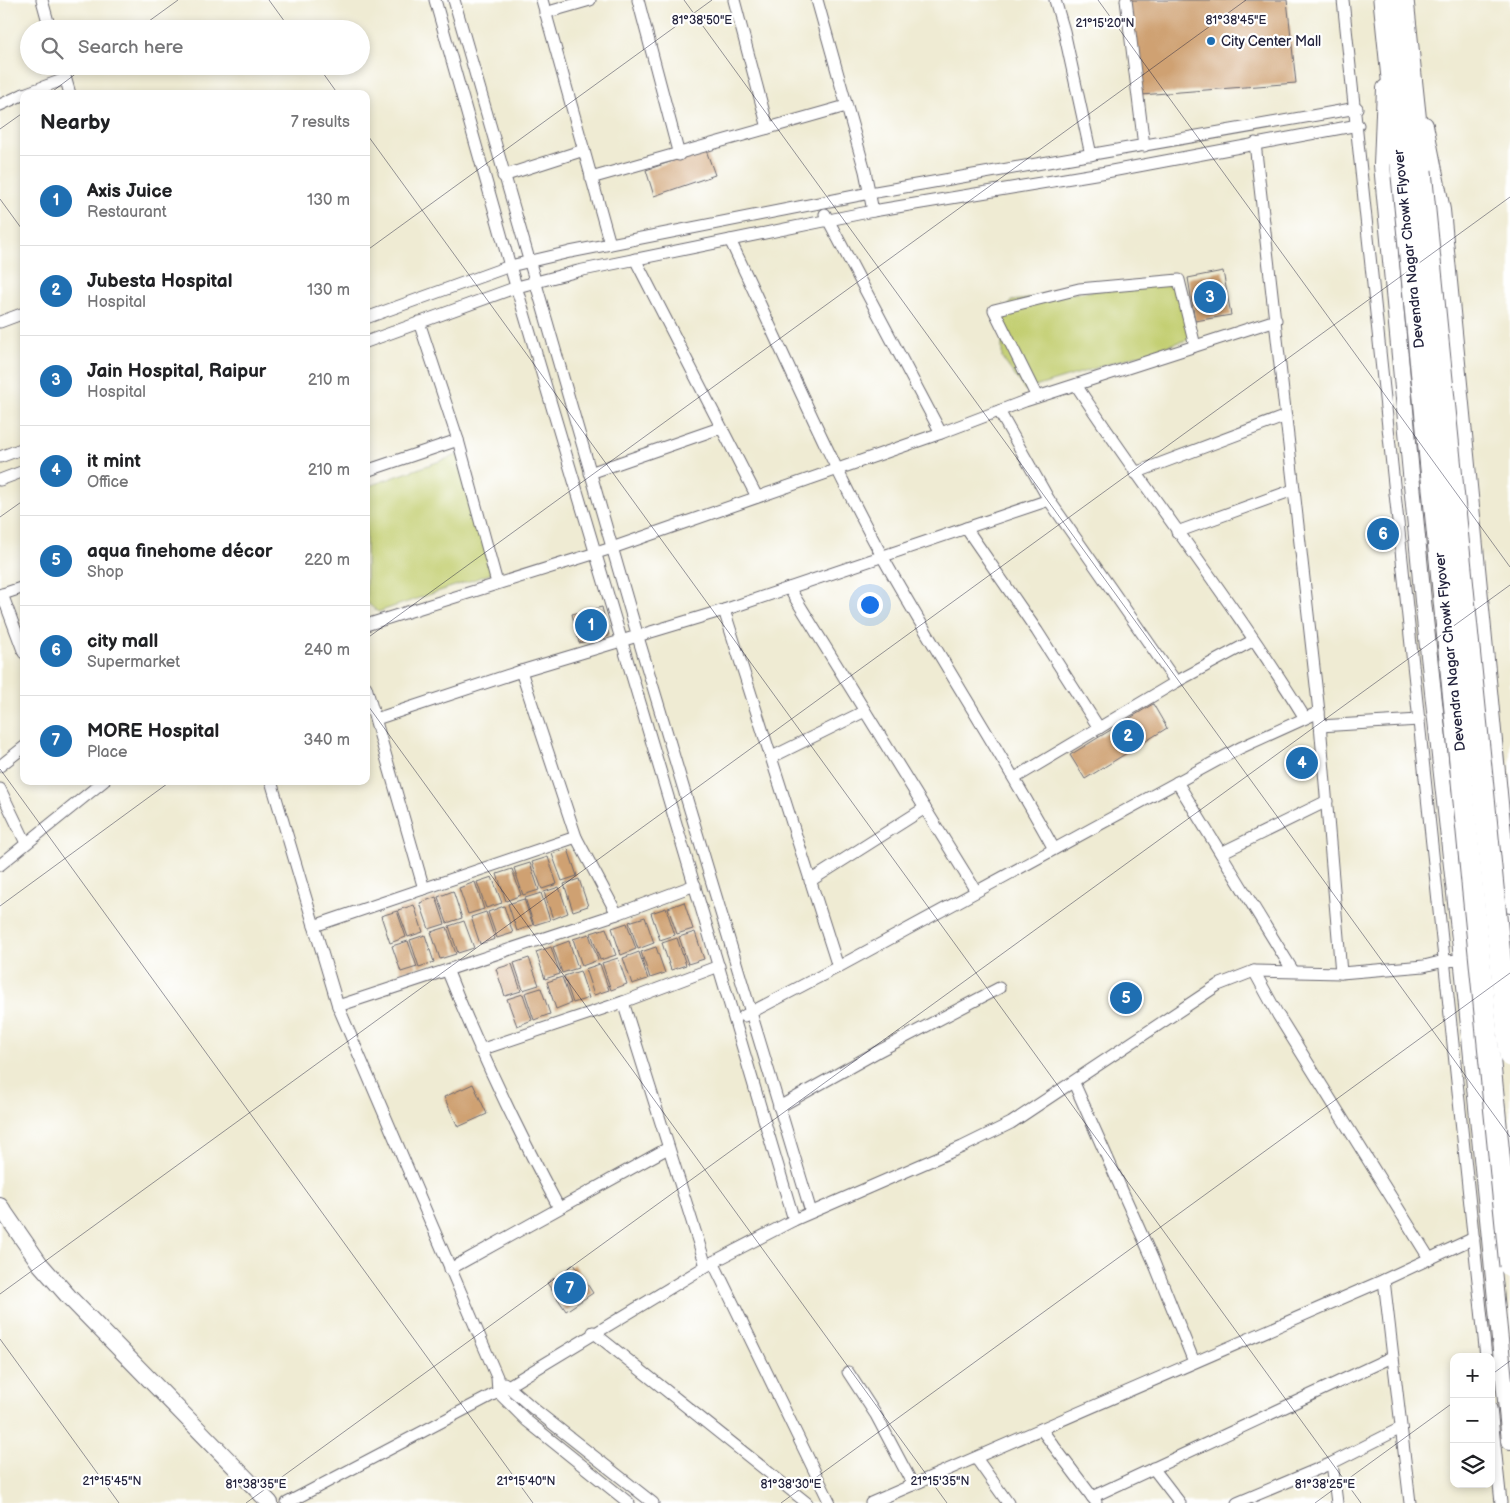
<!DOCTYPE html>
<html lang="en">
<head>
<meta charset="utf-8">
<style>
	:root { --surface:#fff; --page:#f2f2f2; --text:#202124; --muted:#757577; --line:#e0e0e0; --accent:#1f6fb2 }
	body { margin:0; font-family:"Balsamiq Sans",sans-serif; background:var(--page); color:var(--text) }
	.controls { position:absolute; right:15px; bottom:15px; display:grid; overflow:hidden; border-radius:10px; box-shadow:0 2px 8px #0003 }
	.controls button { width:45px; height:45px; display:grid; place-items:center; padding:0; border:0; border-bottom:1px solid var(--line); background:var(--surface); color:var(--text); font:25px sans-serif }
	.you { position:absolute; left:869px; top:604px; width:18px; height:18px; margin:-12px; border:4px solid #fff; border-radius:50%; background:#1a73e8; box-shadow:0 0 0 8px #1a73e833 }
	.badge { display:grid; place-items:center; width:32px; height:32px; border-radius:50%; background:var(--accent); color:#fff; font-size:16px; font-weight:700 }
	.pin { position:absolute; translate:-50% -50%; border:2px solid #fff; box-shadow:0 1px 5px #0006 }
	.list { margin:0; padding:0; list-style:none }
	h2 { display:flex; justify-content:space-between; align-items:center; height:65px; margin:0; padding:0 20px; font-size:21px }
	h2 small { font-size:16px; font-weight:400; color:var(--muted) }
	.list li { display:grid; grid-template-columns:32px 1fr auto; gap:15px; align-items:center; box-sizing:border-box; height:90px; padding:0 20px; border-top:1px solid var(--line) }
	.list b { display:block; font-size:19px; white-space:nowrap }
	.list p { margin:0; font-size:16px; white-space:nowrap; color:var(--muted) }
	.list em { font-size:16px; font-style:normal; color:var(--muted) }
	.icon { flex:none; width:28px; height:28px; fill:none; stroke:currentColor; stroke-width:2; stroke-linecap:round; stroke-linejoin:round }
	.map { position:relative; flex:none; width:1510px; height:1503px; overflow:hidden }
	.search { position:absolute; background:var(--surface); box-shadow:0 2px 8px #0003; left:20px; top:20px; width:350px; height:55px; display:flex; align-items:center; gap:12px; box-sizing:border-box; padding:0 18px; border-radius:28px; color:var(--muted); font-size:19px }
	.panel { position:absolute; background:var(--surface); box-shadow:0 2px 8px #0003; left:20px; top:90px; width:350px; height:695px; border-radius:10px }
	.map>svg:first-child { display:block }
	.green { fill:#c2ce70; stroke:#727856 }
	.building { fill:#cfa172 }
	.lines { fill:none; stroke-linecap:round; stroke-linejoin:round }
	.street-casing { stroke:#6a6870; stroke-width:13 }
	.secondary-casing { stroke:#6a6870; stroke-width:18 }
	.highway-casing { stroke:#6a6870; stroke-width:23 }
	.street { stroke:#fff; stroke-width:11 }
	.secondary { stroke:#fff; stroke-width:16 }
	.highway { stroke:#fff; stroke-width:21 }
	.highway-bridge-casing { stroke:#6a6870; stroke-width:23; stroke-linecap:butt }
	.highway-bridge { stroke:#fff; stroke-width:21 }
	.ticks { fill:none; stroke:#22223b; stroke-width:1; stroke-opacity:0.45 }
	.poi-dot { fill:#1f6fb2; stroke:#fff; stroke-width:2 }
	.labels { text-anchor:middle; dominant-baseline:central; stroke-width:4.5; stroke-linejoin:round; paint-order:stroke }
	.poi-label { font-size:14px; fill:#22223b; stroke:#fff; text-anchor:start }
	.street-label { font-size:14px; fill:#22223b; stroke:#fff }
	.ticks-label { font-size:12px; text-anchor:middle; fill:#22223b; stroke:#fff; stroke-width:4.5; stroke-linejoin:round; paint-order:stroke }
</style>
</head>
<body>
<div class="map">
<svg width="1510" height="1503" viewBox="0 0 1510 1503">
	<rect width="100%" height="100%" fill="#fff"/>
	<filter id="ink" filterUnits="userSpaceOnUse"><feTurbulence type="fractalNoise" baseFrequency=".02" numOctaves="2"/><feDisplacementMap in="SourceGraphic" scale="10" xChannelSelector="R" yChannelSelector="G"/><feConvolveMatrix kernelMatrix="1 2 1 2 8 2 1 2 1" color-interpolation-filters="sRGB"/></filter>
	<filter id="wash" filterUnits="userSpaceOnUse"><feTurbulence type="fractalNoise" baseFrequency=".0096" numOctaves="4" result="noise"/><feDisplacementMap in="SourceGraphic" scale="20" xChannelSelector="R" yChannelSelector="G"/><feGaussianBlur stdDeviation="1.12" result="paint"/><feColorMatrix in="noise" values="0 0 0 0 0 0 0 0 0 0 0 0 0 0 0 0 0 1.4 0 .05"/><feComposite in="paint" operator="in"/></filter>
	<g filter="url(#wash)">
		<rect width="100%" height="100%" fill="#efebd3"/>
		<!-- green -->
		<g class="green">
			<polygon points="1180,280 1193,338 1025,390 1002,358 1002,326 1011,301"/>
			<polygon points="460,454 493,573 378,612 366,602 366,487"/>
		</g>
		<g id="blocks">
			<!-- building -->
			<g class="building">
				<polygon points="1124,0 1287,0 1296,83 1141,95"/>
				<polygon points="706,150 715,175 654,196 646,170"/>
				<polygon points="1223,271 1231,315 1195,321 1188,278"/>
				<polygon points="602,607 609,636 579,643 572,614"/>
				<polygon points="1153,704 1167,728 1085,779 1070,755"/>
				<polygon points="568,849 577,876 562,881 552,854"/>
				<polygon points="548,857 557,884 542,889 532,862"/>
				<polygon points="530,863 539,890 523,895 514,868"/>
				<polygon points="512,869 521,895 506,901 497,874"/>
				<polygon points="492,877 502,903 486,908 477,882"/>
				<polygon points="579,879 588,906 573,911 564,884"/>
				<polygon points="475,882 484,909 468,914 459,888"/>
				<polygon points="559,887 568,913 553,919 544,892"/>
				<polygon points="453,891 462,918 447,923 438,897"/>
				<polygon points="541,893 550,920 534,925 525,898"/>
				<polygon points="436,897 445,924 429,929 420,903"/>
				<polygon points="524,899 533,925 517,931 508,904"/>
				<polygon points="684,902 693,929 677,934 668,908"/>
				<polygon points="414,905 423,932 408,937 398,910"/>
				<polygon points="504,906 513,933 497,938 488,912"/>
				<polygon points="666,908 675,935 660,940 651,913"/>
				<polygon points="397,911 406,937 390,943 381,916"/>
				<polygon points="486,912 495,939 480,944 471,917"/>
				<polygon points="645,917 654,943 638,949 629,922"/>
				<polygon points="464,921 474,948 458,953 449,926"/>
				<polygon points="627,923 636,949 621,955 612,928"/>
				<polygon points="447,927 456,954 440,959 431,932"/>
				<polygon points="606,928 616,955 600,960 591,933"/>
				<polygon points="695,932 704,959 688,964 679,937"/>
				<polygon points="589,934 598,960 582,966 573,939"/>
				<polygon points="425,935 434,962 419,967 410,940"/>
				<polygon points="677,938 686,965 671,970 662,943"/>
				<polygon points="408,941 417,967 401,972 392,946"/>
				<polygon points="569,941 578,968 562,973 553,947"/>
				<polygon points="551,947 560,974 545,979 536,952"/>
				<polygon points="656,947 665,973 650,978 641,952"/>
				<polygon points="639,952 648,979 632,984 623,958"/>
				<polygon points="529,958 539,985 523,990 514,963"/>
				<polygon points="618,958 627,984 611,990 602,963"/>
				<polygon points="512,964 521,991 505,996 496,969"/>
				<polygon points="600,964 609,990 594,995 585,969"/>
				<polygon points="580,971 589,998 573,1003 564,976"/>
				<polygon points="562,977 571,1003 556,1009 547,982"/>
				<polygon points="541,988 550,1014 534,1020 525,993"/>
				<polygon points="523,994 532,1020 517,1026 507,999"/>
				<polygon points="473,1084 487,1114 458,1127 444,1097"/>
				<polygon points="574,1264 593,1293 566,1311 547,1283"/>
			</g>
		</g>
	</g>
	<g filter="url(#ink)">
		<use href="#blocks" fill-opacity="0" stroke="#6a6870" stroke-width="1"/>
		<g class="lines">
			<!-- street casing -->
			<g class="street-casing">
				<g id="street">
					<polyline points="42,0 50,29"/>
					<polyline points="435,0 510,266 794,1220"/>
					<polyline points="454,0 638,637 811,1212"/>
					<polyline points="542,0 610,244"/>
					<polyline points="638,0 679,155"/>
					<polyline points="734,0 768,128"/>
					<polyline points="817,0 865,171 873,211"/>
					<polyline points="1055,0 1064,31 1091,155"/>
					<polyline points="1126,0 1144,146"/>
					<polyline points="1343,0 1486,1357"/>
					<polyline points="545,13 590,0"/>
					<polyline points="62,66 70,94"/>
					<polyline points="24,94 65,79"/>
					<polyline points="0,105 24,94"/>
					<polyline points="1255,143 1319,712 1341,973"/>
					<polyline points="503,176 584,150"/>
					<polyline points="591,178 846,106"/>
					<polyline points="825,214 941,433"/>
					<path d="M730,240C780,345 826,454 882,556C937,655 1000,750 1054,849"/>
					<polyline points="635,259 757,497"/>
					<polyline points="366,318 510,266 570,252 870,193 1357,108"/>
					<polyline points="0,322 24,313"/>
					<polyline points="419,322 458,440 497,583"/>
					<polyline points="366,342 517,287 578,271 873,211 1101,173 1358,125"/>
					<path d="M1076,385C1150,497 1234,603 1305,718"/>
					<polyline points="1037,397 994,310 1079,289 1179,280 1195,346"/>
					<polyline points="999,411 1049,500 1176,682"/>
					<polyline points="0,457 24,448"/>
					<polyline points="366,471 458,440"/>
					<polyline points="590,473 720,428"/>
					<polyline points="1135,473 1286,416"/>
					<polyline points="0,480 24,471"/>
					<polyline points="966,528 1037,631 1099,728"/>
					<polyline points="1177,532 1293,490"/>
					<polyline points="789,588 976,891"/>
					<polyline points="2,594 24,653"/>
					<polyline points="0,595 24,587"/>
					<polyline points="366,625 612,548 941,433 1025,401 1276,320"/>
					<polyline points="521,671 724,610"/>
					<polyline points="366,687 424,889"/>
					<polyline points="1320,726 1419,720"/>
					<polyline points="772,757 865,711"/>
					<polyline points="0,766 24,747"/>
					<polyline points="1015,778 1176,682 1254,640"/>
					<polyline points="271,781 338,1006 497,1377 498,1392 527,1421 629,1503"/>
					<polyline points="1177,782 1293,971"/>
					<polyline points="0,789 26,843"/>
					<polyline points="576,837 617,914"/>
					<polyline points="1221,853 1327,801"/>
					<polyline points="0,865 104,781"/>
					<polyline points="810,881 925,808"/>
					<polyline points="314,926 576,837 521,671 376,719"/>
					<polyline points="838,967 724,610 1049,500"/>
					<polyline points="1254,971 1278,1015 1429,1258"/>
					<path d="M448,972C481,1054 517,1130 559,1208"/>
					<polyline points="623,1002 706,1266"/>
					<polyline points="338,1006 617,914 695,885"/>
					<polyline points="744,1016 838,967 1240,748 1319,712"/>
					<polyline points="480,1050 623,1002 719,966"/>
					<polyline points="1074,1083 1153,1260 1194,1362"/>
					<polyline points="779,1107 877,1052 999,988"/>
					<polyline points="713,1262 830,1503"/>
					<polyline points="450,1269 668,1148"/>
					<polyline points="1384,1280 1410,1503"/>
					<polyline points="593,1332 807,1503"/>
					<polyline points="848,1372 876,1415 913,1485"/>
					<polyline points="504,1383 534,1409 653,1503"/>
					<polyline points="1491,1408 1501,1503"/>
					<polyline points="1041,1429 1096,1502"/>
					<polyline points="976,1458 1008,1503"/>
					<polyline points="1332,1463 1337,1503"/>
					<polyline points="1153,1468 1180,1503"/>
					<polyline points="1092,1497 1392,1357"/>
					<polyline points="287,1503 498,1392 713,1262 794,1220 962,1147 1011,1123 1218,985 1254,971 1341,973 1424,966 1444,961 1463,960"/>
					<polyline points="871,1503 1384,1280 1474,1238"/>
					<polyline points="1237,1503 1332,1463 1401,1428"/>
				</g>
			</g>
			<!-- secondary casing -->
			<g class="secondary-casing">
				<g id="secondary">
					<polyline points="1385,88 1382,165 1423,601 1464,976 1510,1441"/>
					<polyline points="1425,125 1442,210 1510,905"/>
					<polyline points="0,1206 40,1264 69,1297 270,1503"/>
				</g>
			</g>
			<!-- highway casing -->
			<g class="highway-casing">
				<g id="highway">
					<polyline points="1384,0 1402,176"/>
					<polyline points="1403,0 1421,171"/>
				</g>
			</g>
			<!-- street -->
			<use href="#street" class="street"/>
			<!-- secondary -->
			<use href="#secondary" class="secondary"/>
			<!-- highway -->
			<use href="#highway" class="highway"/>
			<!-- highway-bridge casing -->
			<g class="highway-bridge-casing">
				<g id="highway-bridge">
					<polyline points="1421,171 1510,1056"/>
					<polyline points="1402,176 1510,1266"/>
				</g>
			</g>
			<!-- highway-bridge -->
			<use href="#highway-bridge" class="highway-bridge"/>
		</g>
	</g>
	<!-- ticks -->
	<path class="ticks" d="M269,0L290,29M684,0L1510,1137M1098,0L1510,567M138,29L178,0M318,66L338,94M49,94L86,66M0,129L24,112M366,133L1361,1503M0,199L24,232M366,251L712,0M0,517L24,500M366,639L1246,0M366,703L947,1503M0,769L533,1503M0,906L171,781M0,1294L1510,197M0,1339L119,1503M1491,1375L1510,1361M246,1503L1510,585M781,1503L1510,973M1315,1503L1454,1402"/>
	<!-- markers -->
	<circle class="poi-dot" cx="1211" cy="41" r="5"/>
	<g class="labels">
		<!-- poi labels -->
		<g class="poi-label">
			<text x="1221" y="41">City Center Mall</text>
		</g>
		<!-- street labels -->
		<g class="street-label">
			<text transform="translate(1409 249) rotate(-96)">Devendra Nagar Chowk Flyover</text>
			<text transform="translate(1450 652) rotate(-96)">Devendra Nagar Chowk Flyover</text>
		</g>
	</g>
	<g class="ticks-label">
		<text x="1236" y="24">81°38'45"E</text>
		<text x="702" y="24">81°38'50"E</text>
		<text x="1105" y="27">21°15'20"N</text>
		<text x="112" y="1485">21°15'45"N</text>
		<text x="526" y="1485">21°15'40"N</text>
		<text x="940" y="1485">21°15'35"N</text>
		<text x="256" y="1488">81°38'35"E</text>
		<text x="791" y="1488">81°38'30"E</text>
		<text x="1325" y="1488">81°38'25"E</text>
	</g>
</svg>
<div class="controls">
<button>+</button>
<button>−</button>
<button><svg class="icon" aria-label="layers" viewBox="0 0 24 24"><path d="M12 4l9 5-9 5-9-5zM3 14l9 5 9-5"/></svg></button>
</div>
<div class="you"></div>
<div class="pin badge" style="left:591px;top:625px">1</div>
<div class="pin badge" style="left:1128px;top:736px">2</div>
<div class="pin badge" style="left:1210px;top:297px">3</div>
<div class="pin badge" style="left:1302px;top:763px">4</div>
<div class="pin badge" style="left:1126px;top:998px">5</div>
<div class="pin badge" style="left:1383px;top:534px">6</div>
<div class="pin badge" style="left:570px;top:1288px">7</div>
<div class="search"><svg class="icon" aria-label="search" viewBox="0 0 24 24"><circle cx="10" cy="10" r="6"/><path d="M15 15l6 6"/></svg>Search here</div>
<section class="panel">
<h2>Nearby<small>7 results</small></h2>
<ul class="list">
<li><span class="badge">1</span><div><b>Axis Juice</b><p>Restaurant</p></div><em>130 m</em></li>
<li><span class="badge">2</span><div><b>Jubesta Hospital</b><p>Hospital</p></div><em>130 m</em></li>
<li><span class="badge">3</span><div><b>Jain Hospital, Raipur</b><p>Hospital</p></div><em>210 m</em></li>
<li><span class="badge">4</span><div><b>it mint</b><p>Office</p></div><em>210 m</em></li>
<li><span class="badge">5</span><div><b>aqua finehome décor</b><p>Shop</p></div><em>220 m</em></li>
<li><span class="badge">6</span><div><b>city mall</b><p>Supermarket</p></div><em>240 m</em></li>
<li><span class="badge">7</span><div><b>MORE Hospital</b><p>Place</p></div><em>340 m</em></li>
</ul>
</section>
</div>
</body>
</html>
